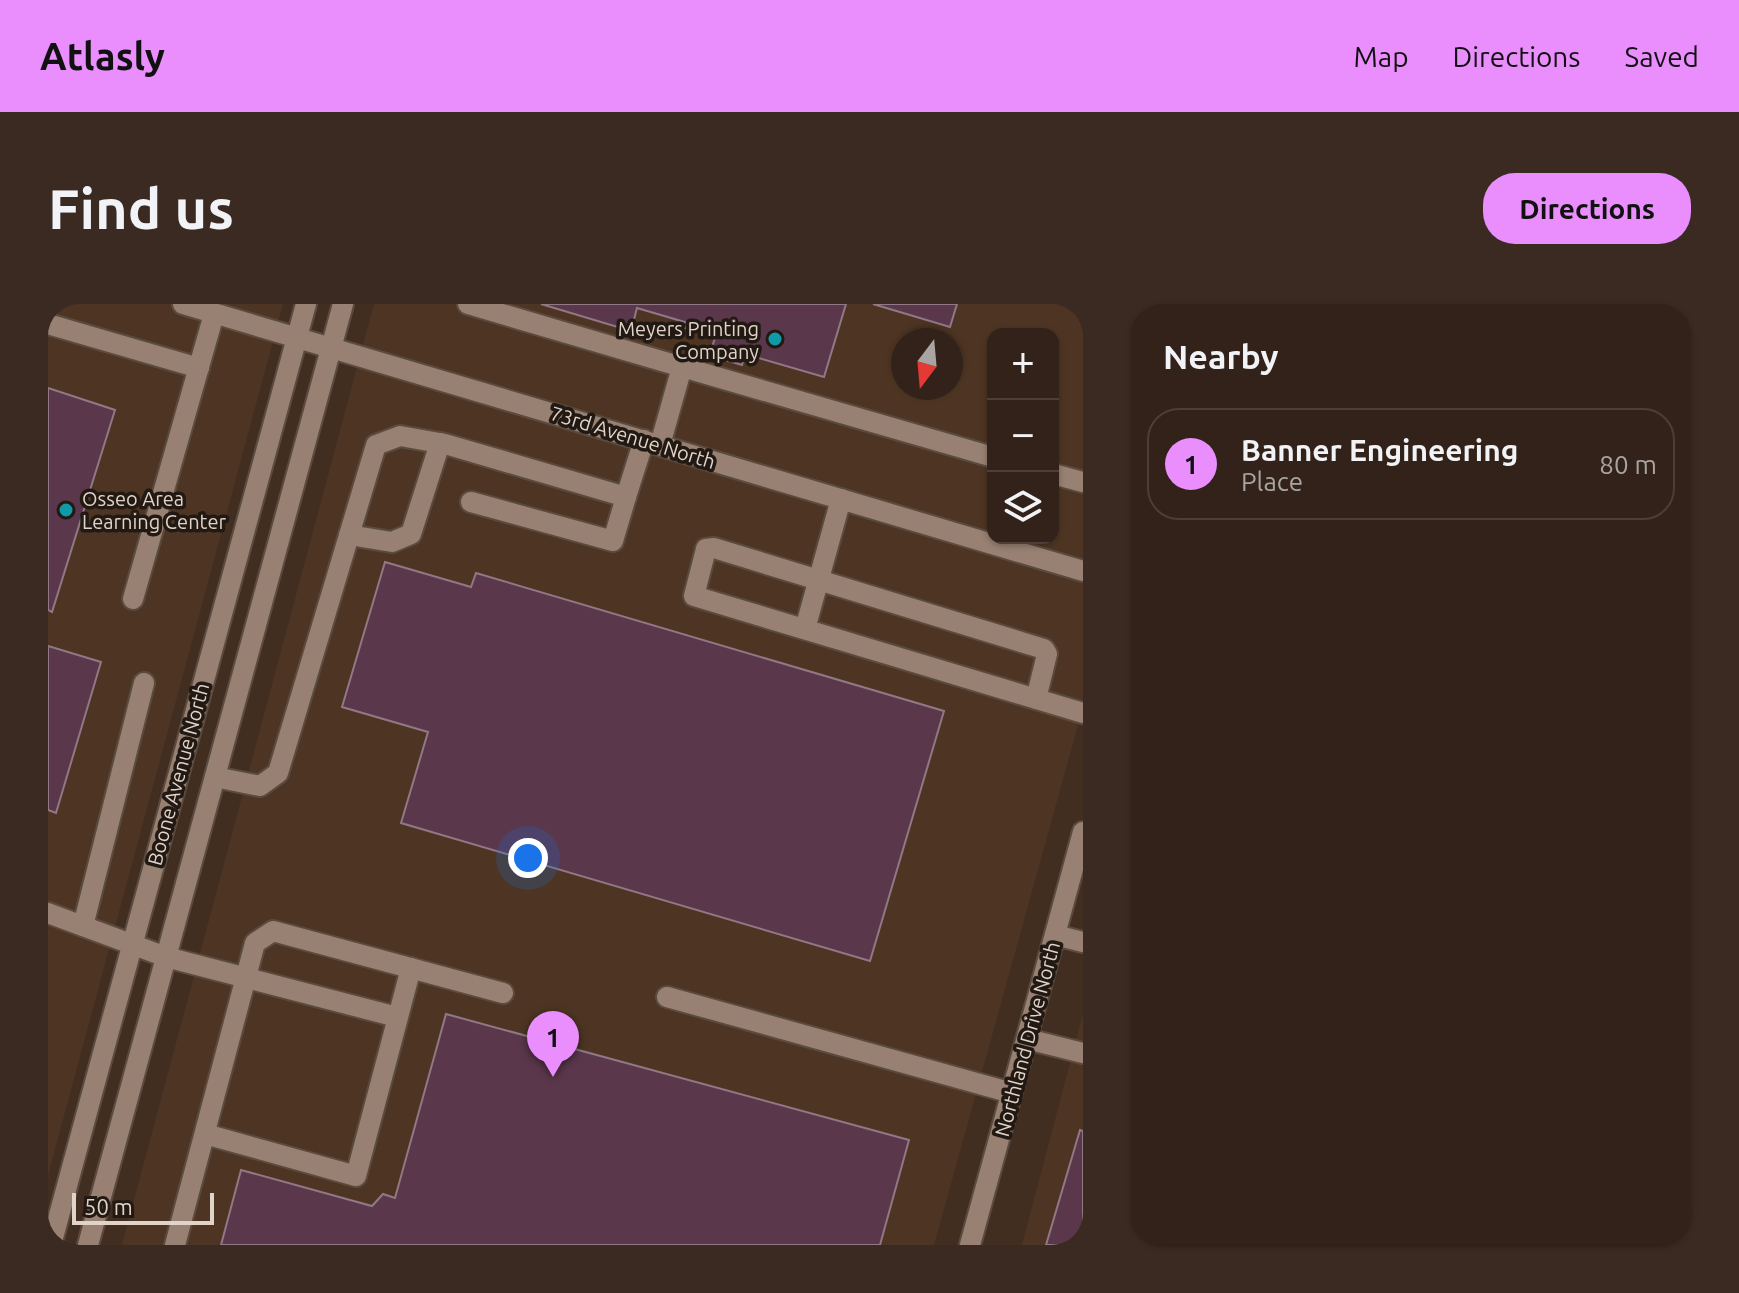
<!DOCTYPE html>
<html lang="en">
<head>
<meta charset="utf-8">
<style>
	:root { --surface:#322219; --page:#3a2a22; --text:#f1f3f6; --muted:#a8a4a2; --line:#4d3f38; --accent:#ea8dfd }
	body { margin:0; font-family:Ubuntu,sans-serif; background:var(--page); color:var(--text) }
	.controls { position:absolute; right:24px; top:24px; display:grid; overflow:hidden; border-radius:16px; box-shadow:0 2px 6px #0004 }
	.controls button { width:72px; height:72px; display:grid; place-items:center; padding:0; border:0; border-bottom:2px solid var(--line); background:var(--surface); color:var(--text); font:40px sans-serif }
	.compass { position:absolute; left:843px; top:24px; width:72px; height:72px; border-radius:50%; background:var(--surface); box-shadow:0 2px 6px #0004; rotate:196deg }
	.scale { position:absolute; left:24px; bottom:20px; width:142px; box-sizing:border-box; padding-left:8px; border:4px solid #dfd3ca; border-top:0; font-size:22px; line-height:28px; white-space:nowrap; color:#dfd3ca; -webkit-text-stroke:6px #221913; paint-order:stroke }
	.you { position:absolute; left:480px; top:554px; width:28px; height:28px; margin:-20px; border:6px solid #fff; border-radius:50%; background:#1a73e8; box-shadow:0 0 0 12px #1a73e833 }
	.badge { display:grid; place-items:center; width:52px; height:52px; border-radius:50%; background:var(--accent); color:#111; font-size:26px; font-weight:700 }
	.pin { position:absolute; translate:-50% -66px; filter:drop-shadow(0 2px 4px #0008) }
	.pin::after { content:''; position:absolute; top:42px; width:28px; height:24px; background:inherit; clip-path:polygon(0 0,100% 0,50% 100%) }
	.list { margin:0; padding:0; list-style:none }
	h2 { display:flex; justify-content:space-between; align-items:center; height:104px; margin:0; padding:0 32px; font-size:34px }
	h2 small { font-size:26px; font-weight:400; color:var(--muted) }
	.list li { display:grid; grid-template-columns:52px 1fr auto; gap:24px; align-items:center; box-sizing:border-box; height:112px; margin:0 16px 16px; padding:0 16px; border:2px solid var(--line); border-radius:32px }
	.list b { display:block; font-size:30px; white-space:nowrap }
	.list p { margin:0; font-size:26px; white-space:nowrap; color:var(--muted) }
	.list em { font-size:26px; font-style:normal; color:var(--muted) }
	.icon { flex:none; width:44px; height:44px; fill:none; stroke:currentColor; stroke-width:2; stroke-linecap:round; stroke-linejoin:round }
	.map { position:relative; flex:none; width:1035px; height:941px; overflow:hidden; border-radius:32px }
	header { display:flex; align-items:center; gap:48px; box-sizing:border-box; height:112px; padding:0 40px; background:var(--accent); color:#111 }
	header strong { font-size:38px }
	nav { display:flex; gap:44px; margin-inline-start:auto; font-size:28px }
	.intro { display:flex; align-items:center; justify-content:space-between; box-sizing:border-box; height:192px; padding:0 48px }
	h1 { margin:0; font-size:56px }
	.button { padding:20px 36px; border-radius:32px; background:var(--accent); color:#111; font-size:28px; font-weight:700 }
	main { display:flex; gap:48px; padding:0 48px }
	aside { flex:1; background:var(--surface); border-radius:32px; box-shadow:0 2px 6px #0004 }
	.map>svg:first-child { display:block }
	.built { fill:#4e3523; fill-rule:evenodd }
	.building { fill:#5b374c; stroke:#907885; stroke-width:2 }
	.lines { fill:none; stroke-linecap:round; stroke-linejoin:round }
	.minor-casing { stroke:#5b4b3f; stroke-width:24 }
	.minor { stroke:#988172; stroke-width:20 }
	.culture-dot { fill:#0f9aa8; stroke:#221913; stroke-width:3 }
	.labels { text-anchor:middle; dominant-baseline:central; stroke-width:7; stroke-linejoin:round; paint-order:stroke }
	.poi-label { font-size:20px; fill:#dfd3ca; stroke:#221913; text-anchor:end }
	.street-label { font-size:20px; fill:#dfd3ca; stroke:#221913 }
</style>
</head>
<body>
<header>
<strong>Atlasly</strong>
<nav><a>Map</a><a>Directions</a><a>Saved</a></nav>
</header>
<div class="intro"><h1>Find us</h1><a class="button">Directions</a></div>
<main>
<div class="map">
<svg width="1035" height="941" viewBox="0 0 1035 941">
	<rect width="100%" height="100%" fill="#422e21"/>
	<!-- built -->
	<g class="built">
		<polygon points="0,0 235,0 0,871"/>
		<path d="M326,0H1035V403L886,941H74ZM945,30H1005V234H945ZM855,36H903V84H855Z"/>
		<polygon points="1035,710 1035,941 974,941"/>
	</g>
	<!-- building -->
	<g class="building">
		<polygon points="493,0 798,0 776,73 697,50 694,61 657,50 659,42 664,43 669,28 653,23 652,28 638,24 640,19 589,4 583,27"/>
		<polygon points="825,0 909,0 902,23"/>
		<polygon points="0,84 67,106 4,308 0,306"/>
		<polygon points="337,258 423,283 428,269 896,407 822,657 353,519 380,428 294,403"/>
		<polygon points="0,342 53,358 8,509 0,506"/>
		<polygon points="398,710 861,836 832,941 173,941 193,866 324,902 335,890 347,894"/>
		<polygon points="1032,826 1035,827 1035,941 998,941"/>
	</g>
	<g class="lines">
		<!-- minor casing -->
		<g class="minor-casing">
			<g id="minor">
				<polyline points="135,0 1035,267"/>
				<polyline points="420,0 634,63"/>
				<polyline points="0,20 151,64"/>
				<polyline points="612,141 634,63 945,153"/>
				<polyline points="1005,170 1035,178"/>
				<polyline points="423,198 565,237 578,193"/>
				<polyline points="301,231 344,238 363,230 392,139"/>
				<polyline points="85,295 166,10"/>
				<polyline points="757,325 793,195"/>
				<path d="M988,395L999,350L996,345L666,244L658,245L646,292C776,331 905,370 1035,409"/>
				<polyline points="167,473 212,482 230,469 328,141 352,132 397,140 578,193 596,136"/>
				<polyline points="0,609 118,653 349,713"/>
				<polyline points="35,622 96,379"/>
				<polyline points="1007,631 1035,638"/>
				<polyline points="619,693 964,789"/>
				<polyline points="979,735 1035,749"/>
				<polyline points="157,830 308,872 363,664"/>
				<polyline points="3,941 258,0"/>
				<polyline points="40,941 295,0"/>
				<polyline points="127,941 207,639 225,627 455,689"/>
				<polyline points="922,941 1035,528"/>
			</g>
		</g>
		<!-- minor -->
		<use href="#minor" class="minor"/>
	</g>
	<!-- markers -->
	<g class="culture-dot">
		<circle cx="727" cy="35" r="8"/>
		<circle cx="18" cy="206" r="8"/>
	</g>
	<g class="labels">
		<!-- poi labels -->
		<g class="poi-label">
			<text x="711" y="24">Meyers Printing<tspan x="711" dy="23">Company</tspan></text>
			<text x="34" y="194" text-anchor="start">Osseo Area<tspan x="34" dy="23">Learning Center</tspan></text>
		</g>
		<!-- street labels -->
		<g class="street-label">
			<text transform="translate(585 133) rotate(17)">73rd Avenue North</text>
			<text transform="translate(130 470) rotate(-75)">Boone Avenue North</text>
			<text transform="translate(979 735) rotate(-75)">Northland Drive North</text>
		</g>
	</g>
</svg>
<div class="controls">
<button>+</button>
<button>−</button>
<button><svg class="icon" aria-label="layers" viewBox="0 0 24 24"><path d="M12 4l9 5-9 5-9-5zM3 14l9 5 9-5"/></svg></button>
</div>
<svg class="compass" viewBox="-18 -18 36 36"><path d="M0-13l5 13h-10z" fill="#e53935"/><path d="M0 13l5-13h-10z" fill="#a8a4a2"/></svg>
<div class="scale">50 m</div>
<div class="you"></div>
<div class="pin badge" style="left:505px;top:773px">1</div>
</div>
<aside>
<h2>Nearby<small></small></h2>
<ul class="list">
<li><span class="badge">1</span><div><b>Banner Engineering</b><p>Place</p></div><em>80 m</em></li>
</ul>
</aside>
</main>
</body>
</html>
